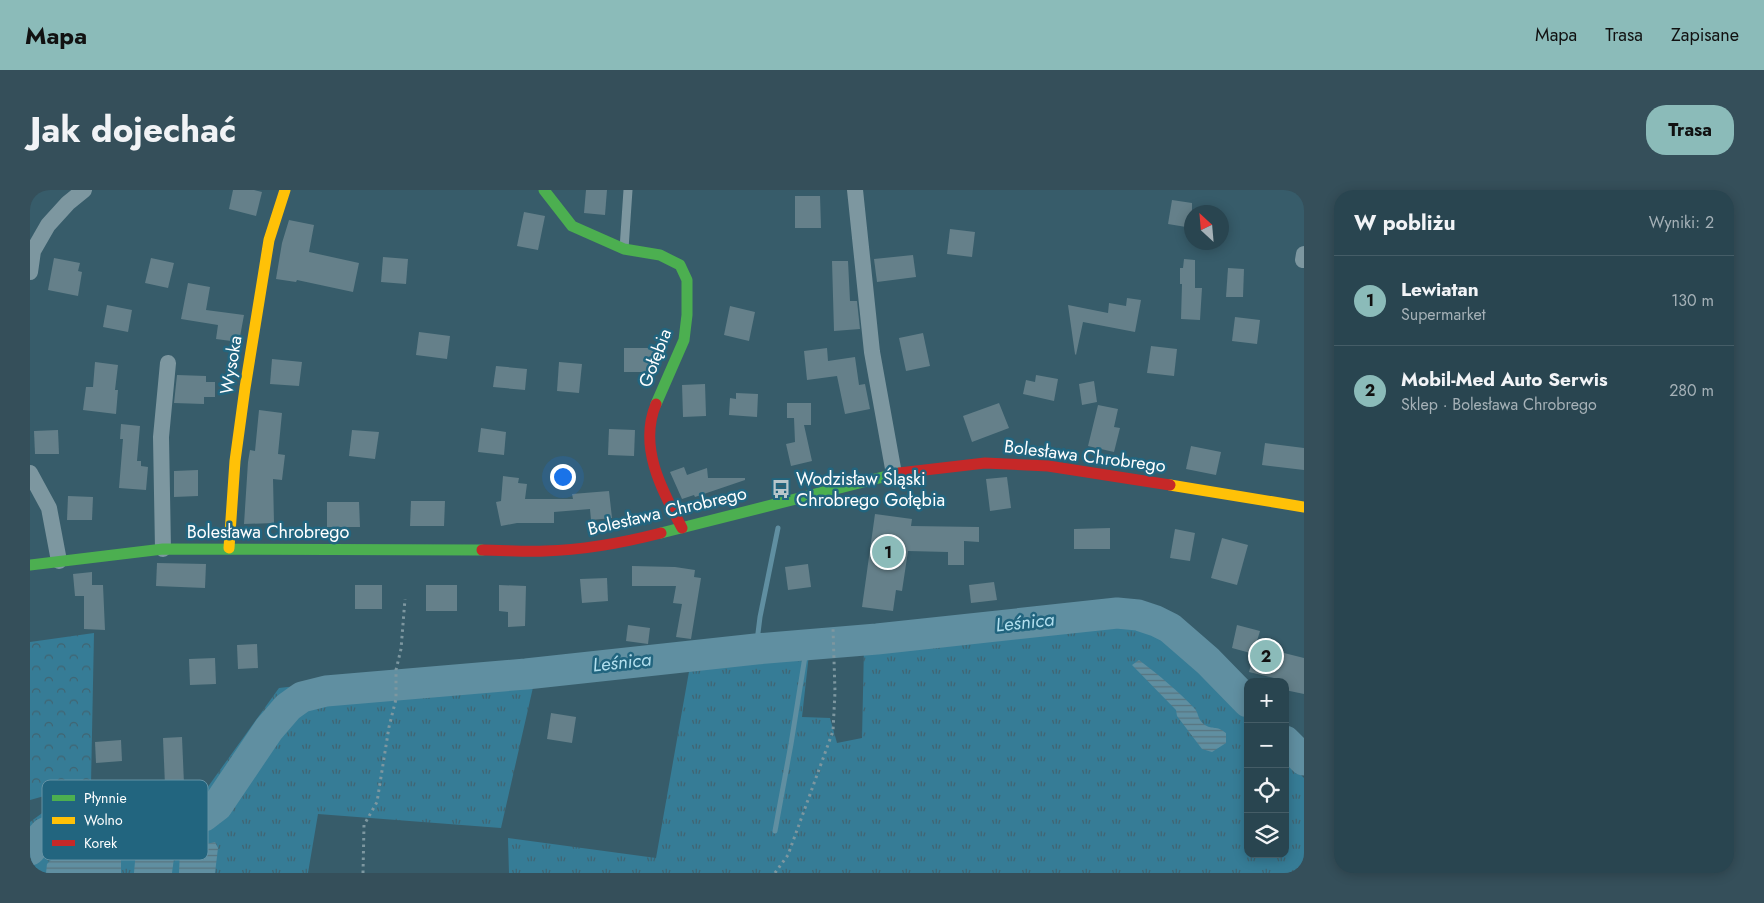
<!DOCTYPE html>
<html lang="pl">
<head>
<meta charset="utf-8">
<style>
	:root { --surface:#294550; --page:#354f5a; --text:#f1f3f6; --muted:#a5b1b7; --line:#455d67; --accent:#8bbbb9 }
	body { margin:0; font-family:Jost,sans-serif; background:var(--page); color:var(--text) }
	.controls { position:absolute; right:15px; bottom:15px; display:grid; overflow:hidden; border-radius:10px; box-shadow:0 2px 12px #0003 }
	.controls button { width:45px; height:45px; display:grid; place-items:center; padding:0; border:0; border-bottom:1px solid var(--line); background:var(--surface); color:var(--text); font:25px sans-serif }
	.compass { position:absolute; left:1154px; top:15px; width:45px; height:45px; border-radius:50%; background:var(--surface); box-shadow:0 2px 12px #0003; rotate:334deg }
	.you { position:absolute; left:532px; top:286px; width:18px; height:18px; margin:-12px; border:4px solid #fff; border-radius:50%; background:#1a73e8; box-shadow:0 0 0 8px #1a73e833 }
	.badge { display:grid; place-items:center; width:32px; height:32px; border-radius:50%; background:var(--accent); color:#111; font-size:16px; font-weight:700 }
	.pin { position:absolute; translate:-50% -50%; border:2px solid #fff; box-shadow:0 1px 5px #0006 }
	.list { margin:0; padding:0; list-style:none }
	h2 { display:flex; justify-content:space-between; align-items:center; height:65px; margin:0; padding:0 20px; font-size:21px }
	h2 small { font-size:16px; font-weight:400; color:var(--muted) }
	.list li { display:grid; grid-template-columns:32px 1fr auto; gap:15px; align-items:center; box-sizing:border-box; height:90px; padding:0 20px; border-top:1px solid var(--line) }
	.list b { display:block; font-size:19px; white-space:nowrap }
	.list p { margin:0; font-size:16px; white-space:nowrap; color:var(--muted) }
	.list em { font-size:16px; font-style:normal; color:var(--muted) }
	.icon { flex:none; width:28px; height:28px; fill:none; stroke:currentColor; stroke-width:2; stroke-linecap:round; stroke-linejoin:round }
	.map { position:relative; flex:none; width:1274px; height:683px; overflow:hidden; border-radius:20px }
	header { display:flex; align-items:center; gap:30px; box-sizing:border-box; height:70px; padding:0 25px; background:var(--accent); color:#111 }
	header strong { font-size:24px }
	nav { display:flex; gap:28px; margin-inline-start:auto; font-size:18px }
	.intro { display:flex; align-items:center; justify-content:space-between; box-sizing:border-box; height:120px; padding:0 30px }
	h1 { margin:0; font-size:35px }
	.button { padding:12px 22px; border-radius:20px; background:var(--accent); color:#111; font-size:18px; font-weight:700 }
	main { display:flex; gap:30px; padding:0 30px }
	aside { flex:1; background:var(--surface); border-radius:20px; box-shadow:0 2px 12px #0003 }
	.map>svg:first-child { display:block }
	.grass { fill:url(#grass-tufts) }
	.forest { fill:url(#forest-crowns) }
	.water { fill:url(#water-rules) }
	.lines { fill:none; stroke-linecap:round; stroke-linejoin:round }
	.stream { stroke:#608fa1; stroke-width:5 }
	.river { stroke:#608fa1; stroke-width:31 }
	.building { fill:#65808a }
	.path { stroke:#7d97a0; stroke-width:3; stroke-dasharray:2.5 4; stroke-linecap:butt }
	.lane { stroke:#7d97a0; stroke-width:9 }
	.street { stroke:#7d97a0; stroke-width:16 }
	.fast { stroke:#4caf50; stroke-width:11 }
	.slow { stroke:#ffc107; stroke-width:11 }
	.jam { stroke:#c62828; stroke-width:11 }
	.labels { text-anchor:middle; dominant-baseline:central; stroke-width:5; stroke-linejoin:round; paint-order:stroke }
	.street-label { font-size:18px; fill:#fff; stroke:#22657f }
	.poi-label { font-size:18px; fill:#fff; stroke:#22657f; text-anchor:start }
	.water-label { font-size:19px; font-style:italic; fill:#b2dfee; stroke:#22657f }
	.key { fill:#22657f; stroke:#6493a5; stroke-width:1 }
	.key-label { font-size:14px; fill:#fff }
</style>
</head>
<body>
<header>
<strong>Mapa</strong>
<nav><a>Mapa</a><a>Trasa</a><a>Zapisane</a></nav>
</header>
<div class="intro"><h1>Jak dojechać</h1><a class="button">Trasa</a></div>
<main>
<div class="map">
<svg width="1274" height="683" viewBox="0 0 1274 683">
	<defs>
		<pattern id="grass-tufts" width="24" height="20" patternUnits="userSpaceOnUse" patternTransform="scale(1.25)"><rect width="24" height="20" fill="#367c96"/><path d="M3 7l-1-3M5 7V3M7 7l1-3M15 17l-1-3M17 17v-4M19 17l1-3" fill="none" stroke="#416471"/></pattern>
		<pattern id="forest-crowns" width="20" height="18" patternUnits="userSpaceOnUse" patternTransform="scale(1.25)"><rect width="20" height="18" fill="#367c96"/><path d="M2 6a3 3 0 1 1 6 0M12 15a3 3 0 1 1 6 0" fill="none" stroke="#416471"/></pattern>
		<pattern id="water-rules" width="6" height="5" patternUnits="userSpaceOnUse" patternTransform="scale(1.25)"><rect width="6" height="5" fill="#608fa1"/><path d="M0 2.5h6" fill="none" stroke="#58747f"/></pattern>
	</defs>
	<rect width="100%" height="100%" fill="#375c6a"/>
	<!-- grass -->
	<polygon class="grass" points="1095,433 1117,437 1139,449 1218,531 1218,664 1255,664 1255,569 1274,588 1274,683 479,683 478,648 626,668 660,476 504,493 471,638 288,624 278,683 0,683 0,632 19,618 172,605 249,498 460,474 627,461 661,476 779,464 772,527 800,528 807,553 832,548 834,457"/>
	<!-- forest -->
	<polygon class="forest" points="64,443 61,593 0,610 0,452"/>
	<!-- water -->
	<g class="water">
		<path d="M1109,470C1129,485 1148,501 1165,519C1169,524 1168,531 1175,535C1183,540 1186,535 1196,543V553L1182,562L1172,559L1147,526L1146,520L1102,475Z"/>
		<polygon points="185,652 188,658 185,683 149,683 150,660"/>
		<polygon points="48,656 91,661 91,683 16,683 17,674 30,661"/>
		<polygon points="106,660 145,660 142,683 104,683"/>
	</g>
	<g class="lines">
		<!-- stream -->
		<g class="stream">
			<polyline points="726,459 730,427 748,338"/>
			<polyline points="745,641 761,554 777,454"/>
		</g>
		<!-- river -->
		<g class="river">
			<polyline points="1255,551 1274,570"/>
			<polyline points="0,660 15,643 36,635 147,633 174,626 187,616 239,539 258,517 272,507 296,501 496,484 726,459 847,449 1087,423 1108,425 1126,431 1140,438 1178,471 1218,512"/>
		</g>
	</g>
	<!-- building -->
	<g class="building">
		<polygon points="203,0 224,0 232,2 226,26 199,19"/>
		<polygon points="556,0 577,0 575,25 554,23"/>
		<polygon points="765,6 790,6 791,38 765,38"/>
		<polygon points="1142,10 1162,13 1162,38 1138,34"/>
		<polygon points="494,22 515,26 508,60 487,56"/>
		<polygon points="259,30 284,35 279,62 329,73 323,102 267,90 266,92 246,89 252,53"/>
		<polygon points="920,39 945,42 942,67 917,64"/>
		<polygon points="883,65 886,87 847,92 844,69"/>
		<polygon points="353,67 378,69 376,94 351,92"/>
		<polygon points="24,68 50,73 48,81 52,82 48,106 18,100"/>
		<polygon points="121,68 144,73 138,98 115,93"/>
		<polygon points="1154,69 1165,70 1165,98 1172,98 1170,130 1151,129 1152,94 1150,94 1150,78 1153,78"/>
		<polygon points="802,71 818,71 820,111 827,111 830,139 804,141"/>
		<polygon points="1198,78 1214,79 1213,107 1196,107"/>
		<polygon points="158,93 180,97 176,120 214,125 209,152 186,149 188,135 151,129"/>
		<polygon points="1097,108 1111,110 1105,142 1053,132 1046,165 1045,164 1038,115 1078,123 1079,113 1096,116"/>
		<polygon points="77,115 102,120 98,142 73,137"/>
		<polygon points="700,116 725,122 719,151 694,145"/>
		<polygon points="1205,127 1230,130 1227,154 1202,151"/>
		<polygon points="389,142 420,146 417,169 386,165"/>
		<polygon points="893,143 900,176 876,181 869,148"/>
		<polygon points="1121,156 1147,159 1144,186 1117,183"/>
		<polygon points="594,158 627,158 626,182 594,182"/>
		<polygon points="797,158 798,171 825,167 829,195 835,194 840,219 815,224 807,186 777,190 774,161"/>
		<polygon points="242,169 272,172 269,196 240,194"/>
		<polygon points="65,172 88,175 85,200 88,200 86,224 53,220 56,197 63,197"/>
		<polygon points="529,172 552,174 549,203 527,201"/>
		<polygon points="466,176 497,179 495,200 463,197"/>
		<polygon points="147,185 176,186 176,192 185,192 185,207 174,207 174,214 144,213"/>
		<polygon points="1006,185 1028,189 1024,211 993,204 996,190 1005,192"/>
		<polygon points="1064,191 1067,212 1052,215 1049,194"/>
		<polygon points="675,194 676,226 653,227 652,195"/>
		<polygon points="706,203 728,204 727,227 699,225 700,208 706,209"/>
		<polygon points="757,213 781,213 781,235 774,235 782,271 761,276 756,254 765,252 764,228 757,228"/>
		<polygon points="969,213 979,238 942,252 933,226"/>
		<polygon points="1068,215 1088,219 1084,237 1090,238 1084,262 1058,256"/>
		<polygon points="229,220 252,223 248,264 255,265 252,290 243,289 244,333 214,334 218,272 220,260 225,261"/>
		<polygon points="91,234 110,236 107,271 111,271 111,276 118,277 116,300 89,298 93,249 90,249"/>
		<polygon points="451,238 476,242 474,265 448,262"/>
		<polygon points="579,239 605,240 604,266 578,265"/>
		<polygon points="28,240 29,264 5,264 4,241"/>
		<polygon points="322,240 349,242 345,269 319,266"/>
		<polygon points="1235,253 1274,258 1274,280 1232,275"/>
		<polygon points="1161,256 1191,262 1186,285 1156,279"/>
		<polygon points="654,277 657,285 677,278 678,288 715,288 715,290 665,307 664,305 652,309 640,282"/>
		<polygon points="168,280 168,306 144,307 144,281"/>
		<polygon points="473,286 489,288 488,293 497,294 495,309 543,309 542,304 579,301 582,328 561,330 560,319 524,322 524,333 487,333 471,336 466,312 471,311"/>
		<polygon points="977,287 981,318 960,321 956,289"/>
		<polygon points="38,306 63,307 62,330 37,330"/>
		<polygon points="381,311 415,311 414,336 380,336"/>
		<polygon points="297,312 329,312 330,337 297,337"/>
		<polygon points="845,324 882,329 881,336 949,337 949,352 934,351 934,375 918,375 918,362 878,361 872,401 866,400 863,421 832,417"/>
		<polygon points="1080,338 1080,359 1044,359 1044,339"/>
		<polygon points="1145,339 1165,343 1160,371 1140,368"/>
		<polygon points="1192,348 1218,355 1207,395 1181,388"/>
		<polygon points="127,373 176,374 175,398 126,396"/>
		<polygon points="778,374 781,397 758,400 755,377"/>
		<polygon points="602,376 645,377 665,380 664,387 671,388 661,449 646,447 652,414 643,413 646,396 602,396"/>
		<polygon points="62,382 62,395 73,395 75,440 54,439 54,406 45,406 43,384"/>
		<polygon points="577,388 578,411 552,413 550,389"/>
		<polygon points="964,392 967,410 941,413 939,395"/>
		<rect x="325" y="395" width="27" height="24"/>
		<rect x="396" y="395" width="31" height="26"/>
		<polygon points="469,395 496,396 495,436 478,437 478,422 469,421"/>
		<polygon points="598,435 620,438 618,454 596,451"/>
		<polygon points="1207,435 1230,441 1227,451 1252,457 1250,462 1274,468 1274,504 1255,500 1255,492 1243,492 1244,488 1219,482 1224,464 1202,458"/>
		<polygon points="227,454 228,478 208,479 207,455"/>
		<polygon points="185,468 186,494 160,495 159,469"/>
		<polygon points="521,523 546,527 542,553 517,549"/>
		<polygon points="152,547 154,594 135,595 133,548"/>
		<polygon points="91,550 92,571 66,573 65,552"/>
	</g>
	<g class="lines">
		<!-- path -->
		<g class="path">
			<polyline points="333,683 334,635 347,612 359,537 366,509 366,480 371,459 375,409"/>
			<polyline points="745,683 758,665 803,541 805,502 803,438"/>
		</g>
		<!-- lane -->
		<polyline class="lane" points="594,59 598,0"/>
		<!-- street -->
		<g class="street">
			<polyline points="825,0 842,162 864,284"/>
			<polyline points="1273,70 1274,64"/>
			<polyline points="0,82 3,61 18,35 38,13 54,0"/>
			<polyline points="0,283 19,318 29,371"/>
			<polyline points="133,359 131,247 138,173"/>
		</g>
		<!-- fast -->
		<g class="fast">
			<polyline points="514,0 542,36 594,59 630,65 650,75 657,90 657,125 654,150 626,214"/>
			<polyline points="631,343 869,283"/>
			<polyline points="0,375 133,359 452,360"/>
		</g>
		<!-- slow -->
		<g class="slow">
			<polyline points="1140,295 1274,317"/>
			<polyline points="199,358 205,271 215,198 239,50 255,0"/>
		</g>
		<!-- jam -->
		<g class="jam">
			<path d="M626,214C608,257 632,300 652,338"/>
			<polyline points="869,283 955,273 1018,276 1140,295"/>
			<path d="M452,360C473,360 494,362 515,361C555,360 592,353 631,343"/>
		</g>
	</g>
	<!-- icons -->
	<defs>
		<g id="bus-bare" transform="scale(1.5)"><path d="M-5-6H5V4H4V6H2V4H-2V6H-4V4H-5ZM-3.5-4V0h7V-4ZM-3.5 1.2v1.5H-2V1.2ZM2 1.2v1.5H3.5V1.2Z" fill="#b9c6cb" stroke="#22657f" stroke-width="2.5" paint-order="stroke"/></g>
	</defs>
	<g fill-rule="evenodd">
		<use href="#bus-bare" x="751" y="299"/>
	</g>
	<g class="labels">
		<!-- street labels -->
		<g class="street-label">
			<text transform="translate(625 168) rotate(-69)">Gołębia</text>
			<text transform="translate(201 175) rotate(-81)">Wysoka</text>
			<text transform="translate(1055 266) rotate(7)">Bolesława Chrobrego</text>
			<text transform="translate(637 321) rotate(-13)">Bolesława Chrobrego</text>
			<text x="238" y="342">Bolesława Chrobrego</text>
		</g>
		<!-- poi labels -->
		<g class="poi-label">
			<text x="766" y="289">Wodzisław Śląski<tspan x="766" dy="21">Chrobrego Gołębia</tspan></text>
		</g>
		<!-- water labels -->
		<g class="water-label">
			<text transform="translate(995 432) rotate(-6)">Leśnica</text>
			<text transform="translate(592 472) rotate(-6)">Leśnica</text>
		</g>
	</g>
	<!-- legend -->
	<rect x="12" y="590" width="166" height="80" rx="8" class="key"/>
	<rect x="22" y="605" width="23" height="6" fill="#4caf50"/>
	<rect x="22" y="627" width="23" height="7" fill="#ffc107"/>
	<rect x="22" y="650" width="23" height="6" fill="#c62828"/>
	<g class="key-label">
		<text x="54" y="613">Płynnie</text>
		<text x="54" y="635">Wolno</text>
		<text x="54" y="658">Korek</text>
	</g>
</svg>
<div class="controls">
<button>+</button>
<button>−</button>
<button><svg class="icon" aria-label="locate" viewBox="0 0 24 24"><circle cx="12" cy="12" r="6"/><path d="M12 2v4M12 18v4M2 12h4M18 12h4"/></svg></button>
<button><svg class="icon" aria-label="layers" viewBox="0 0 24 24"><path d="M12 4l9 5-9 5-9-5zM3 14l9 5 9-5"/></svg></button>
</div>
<svg class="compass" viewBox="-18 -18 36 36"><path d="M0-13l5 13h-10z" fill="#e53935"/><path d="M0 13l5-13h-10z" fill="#a5b1b7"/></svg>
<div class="you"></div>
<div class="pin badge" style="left:858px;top:362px">1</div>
<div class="pin badge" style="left:1236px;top:466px">2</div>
</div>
<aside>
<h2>W pobliżu<small>Wyniki: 2</small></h2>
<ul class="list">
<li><span class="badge">1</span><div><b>Lewiatan</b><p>Supermarket</p></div><em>130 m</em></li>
<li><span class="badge">2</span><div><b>Mobil-Med Auto Serwis</b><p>Sklep · Bolesława Chrobrego</p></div><em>280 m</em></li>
</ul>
</aside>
</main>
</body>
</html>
